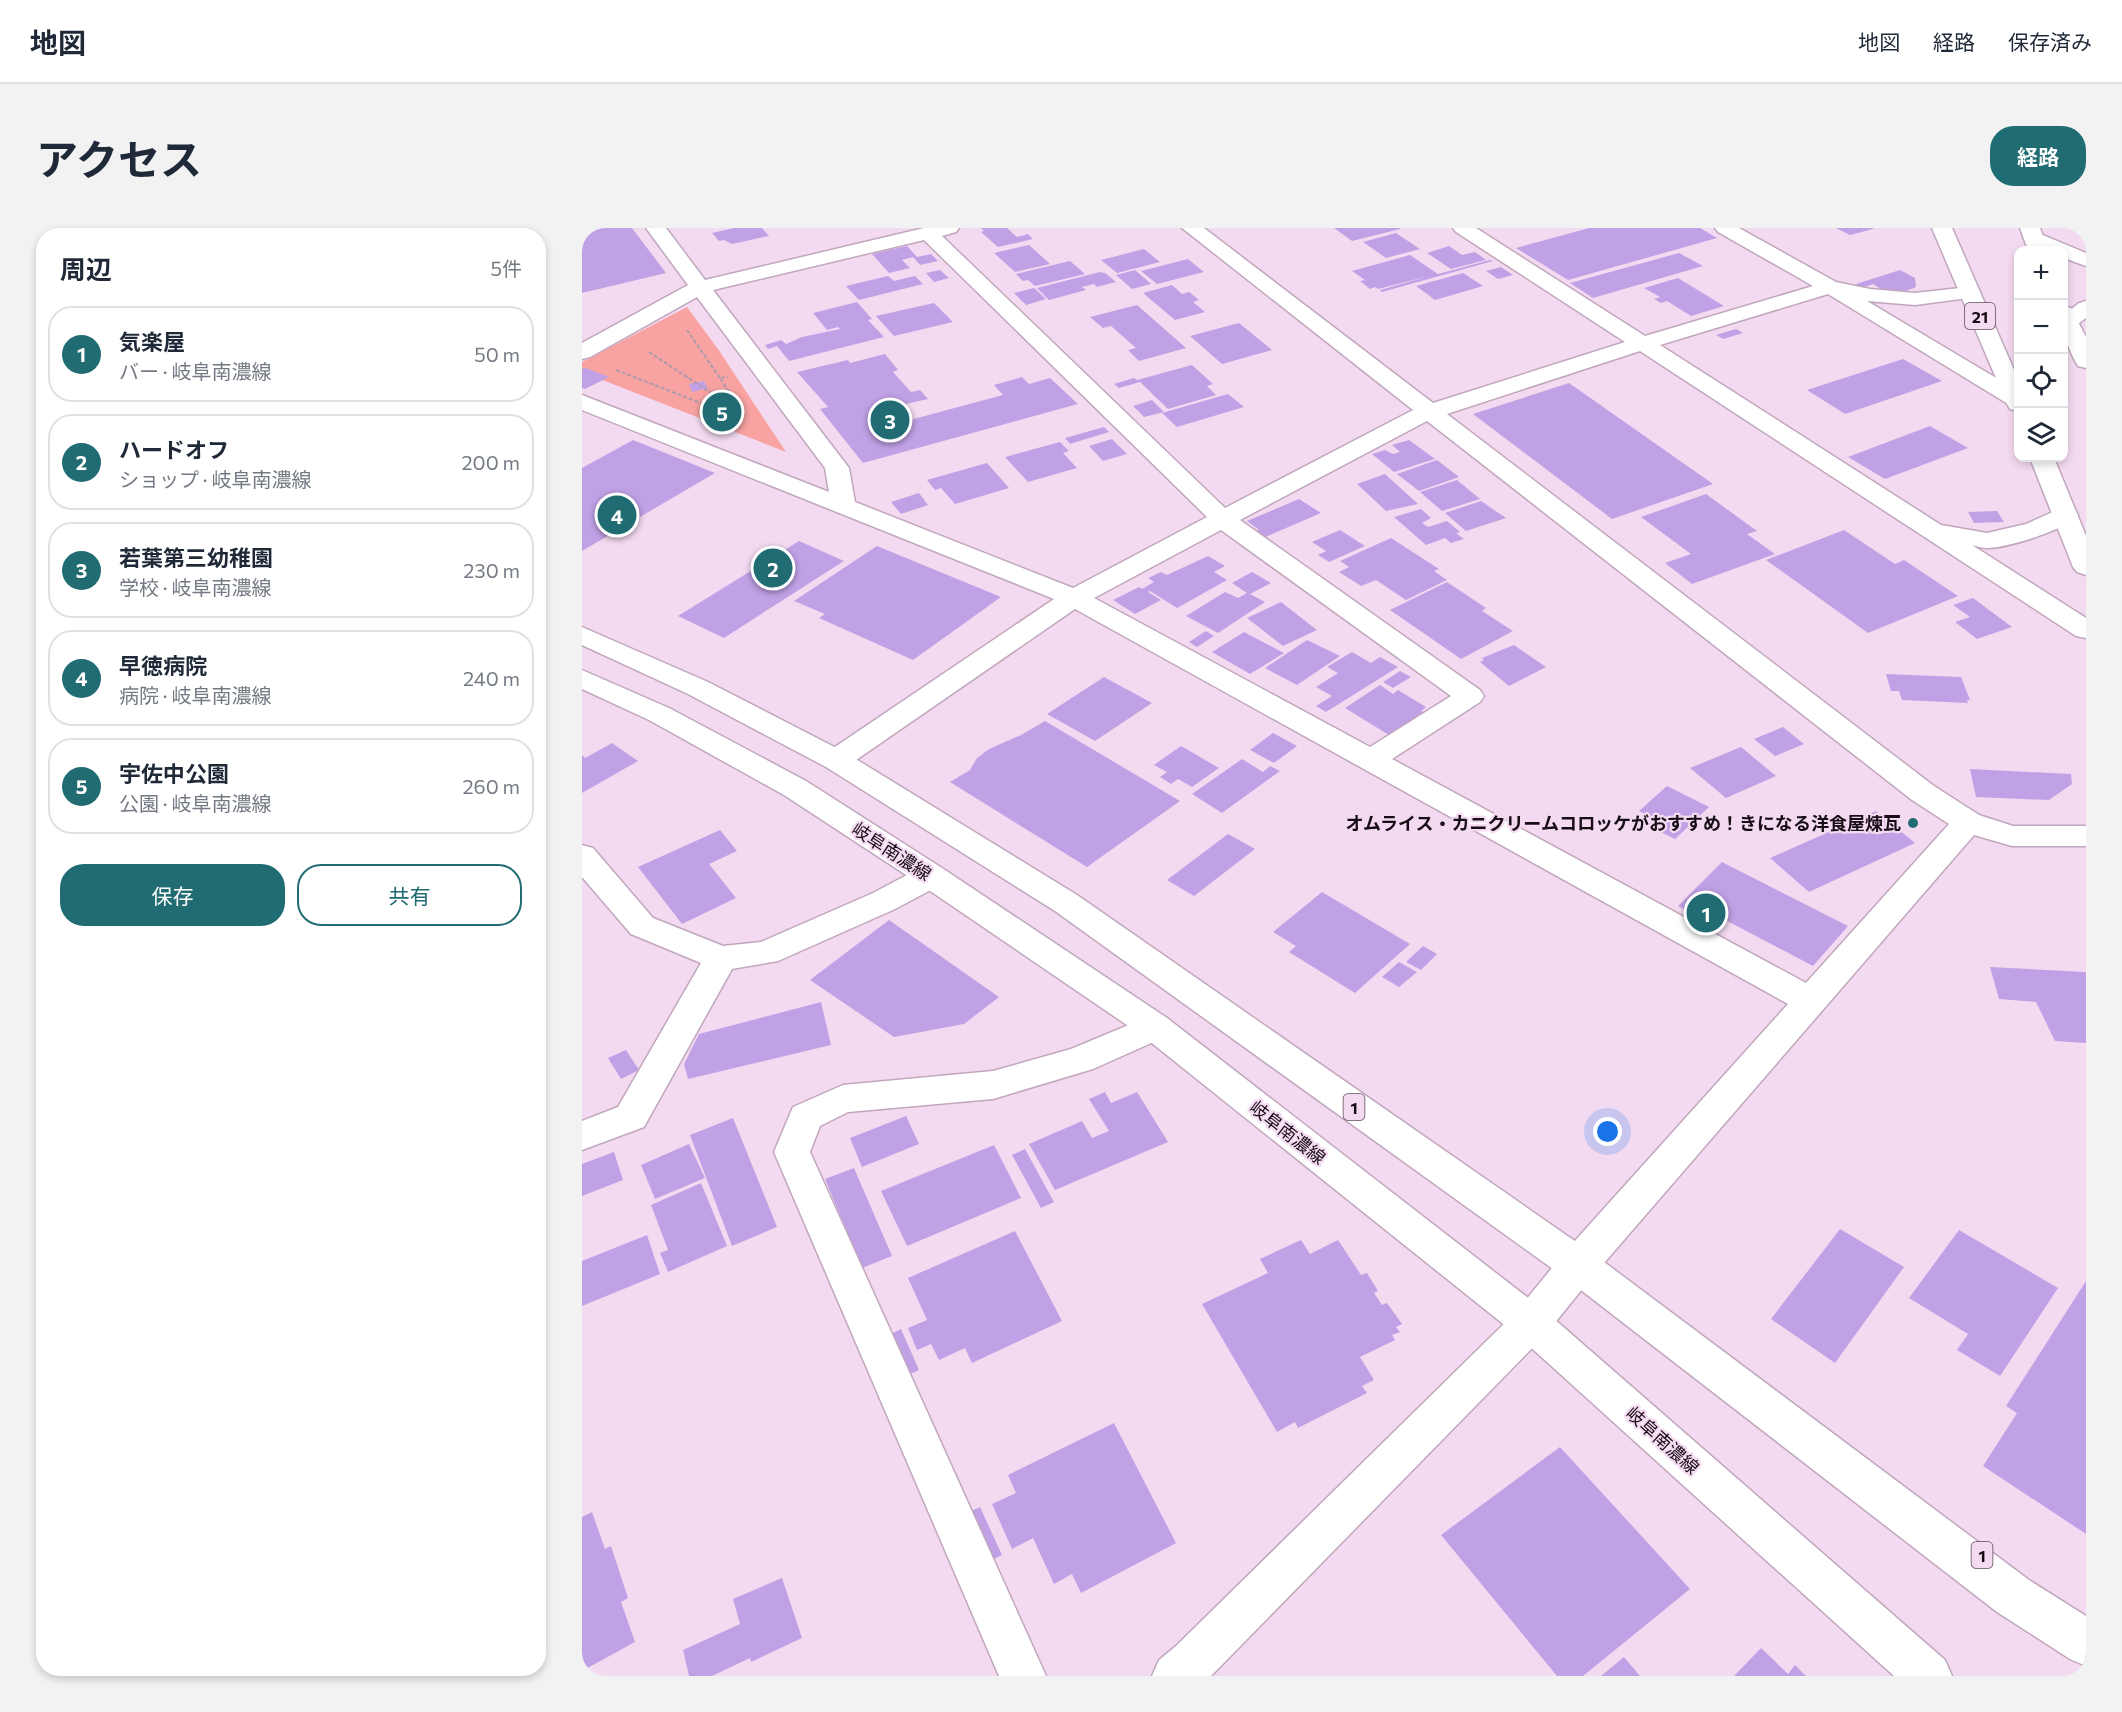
<!DOCTYPE html>
<html lang="ja">
<head>
<meta charset="utf-8">
<style>
	:root { --surface:#fff; --page:#f2f2f3; --text:#1f2937; --muted:#747a83; --line:#e0e1e3; --accent:#216c73 }
	body { margin:0; font-family:Commissioner,"Noto Sans JP",sans-serif; background:var(--page); color:var(--text) }
	.controls { position:absolute; right:18px; top:18px; display:grid; overflow:hidden; border-radius:12px; box-shadow:0 3px 9px #0003 }
	.controls button { width:54px; height:54px; display:grid; place-items:center; padding:0; border:0; border-bottom:2px solid var(--line); background:var(--surface); color:var(--text); font:30px sans-serif }
	.you { position:absolute; left:1026px; top:904px; width:21px; height:21px; margin:-15px; border:4px solid #fff; border-radius:50%; background:#1a73e8; box-shadow:0 0 0 9px #1a73e833 }
	.badge { display:grid; place-items:center; width:39px; height:39px; border-radius:50%; background:var(--accent); color:#fff; font-size:20px; font-weight:700 }
	.pin { position:absolute; translate:-50% -50%; border:3px solid #fff; box-shadow:0 2px 6px #0006 }
	.list { margin:0; padding:0; list-style:none }
	h2 { display:flex; justify-content:space-between; align-items:center; height:78px; margin:0; padding:0 24px; font-size:26px }
	h2 small { font-size:20px; font-weight:400; color:var(--muted) }
	.list li { display:grid; grid-template-columns:39px 1fr auto; gap:18px; align-items:center; box-sizing:border-box; height:96px; margin:0 12px 12px; padding:0 12px; border:2px solid var(--line); border-radius:24px }
	.list b { display:block; font-size:22px; white-space:nowrap }
	.list p { margin:0; font-size:20px; white-space:nowrap; color:var(--muted) }
	.list em { font-size:20px; font-style:normal; color:var(--muted) }
	.actions { display:flex; gap:12px; padding:18px 24px }
	.actions a { flex:1; padding:14px 0; border:2px solid var(--accent); border-radius:24px; text-align:center; font-size:21px; color:var(--accent) }
	.actions .main { background:var(--accent); color:#fff }
	.icon { flex:none; width:33px; height:33px; fill:none; stroke:currentColor; stroke-width:2; stroke-linecap:round; stroke-linejoin:round }
	.map { position:relative; flex:none; width:1504px; height:1448px; overflow:hidden; border-radius:24px }
	header { display:flex; align-items:center; gap:36px; box-sizing:border-box; height:84px; padding:0 30px; background:var(--surface); border-bottom:2px solid var(--line) }
	header strong { font-size:28px }
	nav { display:flex; gap:33px; margin-inline-start:auto; font-size:21px }
	.intro { display:flex; align-items:center; justify-content:space-between; box-sizing:border-box; height:144px; padding:0 36px }
	h1 { margin:0; font-size:42px }
	.button { padding:15px 27px; border-radius:24px; background:var(--accent); color:#fff; font-size:21px; font-weight:700 }
	main { display:flex; gap:36px; padding:0 36px }
	aside { flex:1; background:var(--surface); border-radius:24px; box-shadow:0 3px 9px #0003 }
	.map>svg:first-child { display:block }
	.green { fill:#f8a3a2 }
	.building { fill:#c1a1e6 }
	.lines { fill:none; stroke-linecap:round; stroke-linejoin:round }
	.minor-casing { stroke:#c0a7bd; stroke-width:3 }
	.major-casing { stroke:#c0a7bd; stroke-width:3 }
	.highway-casing { stroke:#c0a7bd; stroke-width:3 }
	.path { stroke:#ad99ab; stroke-width:2; stroke-dasharray:4 2; stroke-linecap:butt }
	.minor { fill:#fff; fill-rule:evenodd }
	.major { fill:#fff; fill-rule:evenodd }
	.highway { fill:#fff; fill-rule:evenodd }
	.poi-dot { fill:#216c73; stroke:#f4daf1; stroke-width:2 }
	.labels { text-anchor:middle; dominant-baseline:central; stroke-width:4.5; stroke-linejoin:round; paint-order:stroke }
	.shield { fill:#f4daf1; stroke:#594a57; stroke-width:1.5 }
	.shield-label { font-size:16px; font-weight:bold; fill:#160d15 }
	.poi-label { font-size:18px; font-weight:bold; fill:#160d15; stroke:#f4daf1; text-anchor:end }
	.street-label { font-size:18px; fill:#160d15; stroke:#f4daf1 }
</style>
</head>
<body>
<header>
<strong>地図</strong>
<nav><a>地図</a><a>経路</a><a>保存済み</a></nav>
</header>
<div class="intro"><h1>アクセス</h1><a class="button">経路</a></div>
<main>
<aside>
<h2>周辺<small>5件</small></h2>
<ul class="list">
<li><span class="badge">1</span><div><b>気楽屋</b><p>バー · 岐阜南濃線</p></div><em>50 m</em></li>
<li><span class="badge">2</span><div><b>ハードオフ</b><p>ショップ · 岐阜南濃線</p></div><em>200 m</em></li>
<li><span class="badge">3</span><div><b>若葉第三幼稚園</b><p>学校 · 岐阜南濃線</p></div><em>230 m</em></li>
<li><span class="badge">4</span><div><b>早徳病院</b><p>病院 · 岐阜南濃線</p></div><em>240 m</em></li>
<li><span class="badge">5</span><div><b>宇佐中公園</b><p>公園 · 岐阜南濃線</p></div><em>260 m</em></li>
</ul>
<div class="actions"><a class="main">保存</a><a>共有</a></div>
</aside>
<div class="map">
<svg width="1504" height="1448" viewBox="0 0 1504 1448">
	<rect width="100%" height="100%" fill="#f4daf1"/>
	<!-- green -->
	<polygon class="green" points="105,79 138,124 204,224 0,144 0,134"/>
	<!-- building -->
	<g class="building">
		<polygon points="0,0 50,0 84,45 0,65"/>
		<polygon points="152,0 180,0 187,8 150,16 142,12 137,13 130,5"/>
		<polygon points="399,0 425,0 435,9 446,6 451,11 416,19 399,4 402,3"/>
		<polygon points="752,0 818,0 818,1 770,13"/>
		<polygon points="1007,0 1118,0 1135,10 986,52 934,20"/>
		<polygon points="1254,0 1291,0 1291,1 1268,7"/>
		<polygon points="814,5 838,21 804,30 781,14"/>
		<polygon points="447,17 468,36 433,44 412,25"/>
		<polygon points="325,18 335,29 349,26 356,33 338,37 331,29 320,32 328,40 307,45 290,26"/>
		<polygon points="867,18 880,27 893,24 904,32 869,41 845,25"/>
		<polygon points="562,21 578,34 535,45 519,32"/>
		<polygon points="1097,25 1121,38 1011,70 988,55"/>
		<polygon points="828,27 856,46 908,32 911,33 800,64 798,62 847,48 796,61 793,59 788,61 778,53 783,52 770,43"/>
		<polygon points="606,31 622,44 575,56 559,43"/>
		<polygon points="488,33 503,46 453,58 446,52 441,53 434,46"/>
		<polygon points="919,39 931,47 916,51 904,43"/>
		<polygon points="358,42 367,50 352,54 344,45"/>
		<polygon points="553,42 569,56 550,61 534,47"/>
		<polygon points="1318,42 1333,50 1334,59 1324,63 1299,61 1291,56 1280,60 1274,56"/>
		<polygon points="518,44 523,45 534,54 515,59 512,56 500,59 504,62 467,72 455,60"/>
		<polygon points="881,45 901,58 853,72 834,58"/>
		<polygon points="306,48 312,53 333,48 341,56 277,72 264,58"/>
		<polygon points="1096,50 1142,78 1109,88 1085,73 1079,75 1072,71 1078,69 1062,60"/>
		<polygon points="590,57 600,66 607,64 617,72 611,74 623,84 593,92 561,65"/>
		<polygon points="452,60 464,71 444,77 432,65"/>
		<polygon points="275,74 290,91 286,92 302,109 207,133 195,118 186,121 183,117 199,112 204,116 220,109 258,101 256,99 245,102 231,85"/>
		<polygon points="352,75 371,94 312,108 294,88"/>
		<polygon points="555,77 604,120 557,133 546,122 554,120 529,98 521,100 508,89"/>
		<polygon points="657,95 690,122 640,136 608,108"/>
		<polygon points="1154,101 1161,105 1141,111 1134,107"/>
		<polygon points="303,126 316,142 311,144 329,164 338,162 346,171 311,179 324,193 421,167 412,157 440,149 447,156 468,150 496,176 281,235 238,181 246,179 215,144 266,132 268,135"/>
		<polygon points="1321,131 1360,153 1263,186 1225,162"/>
		<polygon points="610,137 631,156 625,158 634,167 586,181 558,154 537,160 532,156 552,150 555,152"/>
		<polygon points="4,140 27,149 3,161 0,160 0,141"/>
		<polygon points="122,153 126,160 110,164 107,156"/>
		<polygon points="987,155 1131,256 1030,291 891,186"/>
		<polygon points="646,166 662,179 595,199 580,185"/>
		<polygon points="570,172 582,184 562,189 551,178"/>
		<polygon points="1348,198 1386,220 1303,251 1266,229"/>
		<polygon points="522,199 527,204 488,216 483,210"/>
		<polygon points="530,211 545,226 521,233 507,218"/>
		<polygon points="51,212 133,245 0,323 0,240"/>
		<polygon points="827,212 853,231 812,244 790,226 803,222 811,226 818,224 810,217"/>
		<polygon points="478,214 487,223 481,225 495,240 446,254 423,229"/>
		<polygon points="855,232 877,249 837,263 815,246"/>
		<polygon points="405,235 427,260 373,276 359,260 353,262 345,252"/>
		<polygon points="803,246 836,276 804,283 775,256"/>
		<polygon points="875,252 898,271 860,283 838,264"/>
		<polygon points="337,265 346,277 319,286 309,274"/>
		<polygon points="1124,266 1175,303 1165,306 1193,326 1110,356 1083,335 1109,326 1059,289"/>
		<polygon points="717,271 739,285 679,311 670,305 677,302 665,293"/>
		<polygon points="899,273 924,290 884,303 863,285"/>
		<polygon points="839,281 849,290 840,295 846,299 865,293 878,304 874,305 882,311 869,315 863,310 844,317 812,289"/>
		<polygon points="1415,283 1422,294 1392,295 1386,284"/>
		<polygon points="758,302 783,318 747,334 736,327 744,323 730,314"/>
		<polygon points="1262,302 1313,336 1322,332 1376,368 1286,405 1184,332"/>
		<polygon points="809,310 857,341 852,343 865,352 824,372 794,352 779,358 757,344 767,339 758,333"/>
		<polygon points="217,313 262,333 142,410 96,388"/>
		<polygon points="295,318 419,369 331,432 237,390 243,386 212,373"/>
		<polygon points="626,328 643,338 632,344 645,352 595,380 568,363 566,364 579,372 553,386 531,372 557,359 560,361 572,354 566,350 579,344 585,347"/>
		<polygon points="670,344 689,355 668,366 683,374 636,405 604,388 643,364 656,370 665,365 650,355"/>
		<polygon points="865,354 904,380 900,383 931,403 879,431 808,382"/>
		<polygon points="1391,370 1430,399 1395,411 1373,394 1388,389 1371,377"/>
		<polygon points="699,374 735,402 701,418 665,390"/>
		<polygon points="624,403 632,408 615,419 607,414"/>
		<polygon points="662,404 702,425 668,446 630,424"/>
		<polygon points="725,412 758,428 715,457 683,440"/>
		<polygon points="932,417 964,439 927,458 898,434 902,432 900,430"/>
		<polygon points="770,424 789,435 798,429 816,439 744,484 734,478 750,468 734,459 756,445 745,439"/>
		<polygon points="818,443 829,449 811,460 801,454"/>
		<polygon points="1304,446 1379,449 1388,472 1385,472 1386,475 1320,472 1317,463 1309,463"/>
		<polygon points="522,449 570,475 513,513 465,486"/>
		<polygon points="798,457 811,466 816,462 844,479 839,483 842,484 807,507 763,480"/>
		<polygon points="463,493 598,573 505,639 368,554 388,542 395,530 407,521 439,507"/>
		<polygon points="1201,499 1222,516 1193,528 1172,511"/>
		<polygon points="691,505 715,518 692,535 668,522"/>
		<polygon points="30,515 56,533 0,565 0,527 3,530"/>
		<polygon points="599,518 637,540 610,559 596,551 589,556 578,549 585,544 572,537"/>
		<polygon points="1159,519 1194,548 1144,570 1108,540"/>
		<polygon points="660,531 681,544 688,538 698,543 640,585 610,566"/>
		<polygon points="1388,541 1489,546 1490,556 1467,572 1394,569"/>
		<polygon points="1085,558 1127,579 1093,611 1062,596 1069,589 1057,583"/>
		<polygon points="1294,583 1333,615 1227,664 1188,630"/>
		<polygon points="138,602 155,623 127,636 154,670 100,696 56,639"/>
		<polygon points="646,606 673,621 612,668 585,652"/>
		<polygon points="1140,634 1266,698 1231,738 1117,678 1110,685 1096,678"/>
		<polygon points="740,664 828,716 773,765 707,724 714,718 691,704"/>
		<polygon points="307,692 417,769 382,796 312,809 228,752"/>
		<polygon points="841,718 855,726 839,742 824,734"/>
		<polygon points="817,734 835,744 817,759 800,749"/>
		<polygon points="1408,739 1504,744 1504,815 1473,813 1454,774 1417,771"/>
		<polygon points="239,774 249,817 106,851 102,836 117,806"/>
		<polygon points="44,822 57,842 39,851 26,830"/>
		<polygon points="523,864 529,875 555,864 586,914 473,962 447,916 500,893 510,910 527,903 507,871"/>
		<polygon points="324,888 337,916 280,939 268,910"/>
		<polygon points="151,890 195,999 150,1018 108,907"/>
		<polygon points="107,916 123,950 73,971 59,937"/>
		<polygon points="412,917 439,970 325,1018 299,963"/>
		<polygon points="443,921 472,974 459,980 430,927"/>
		<polygon points="32,924 41,952 0,968 0,936"/>
		<polygon points="272,940 310,1028 280,1040 243,951"/>
		<polygon points="119,955 145,1018 86,1044 78,1025 86,1022 69,977"/>
		<polygon points="1258,1001 1322,1039 1253,1135 1189,1091"/>
		<polygon points="1377,1002 1476,1060 1418,1148 1375,1122 1386,1106 1327,1070"/>
		<polygon points="433,1003 480,1093 390,1135 383,1120 357,1132 349,1116 335,1122 326,1100 345,1092 326,1050"/>
		<polygon points="65,1007 78,1046 0,1078 0,1033"/>
		<polygon points="719,1012 728,1026 756,1012 779,1047 785,1045 796,1063 792,1065 800,1077 805,1075 820,1096 814,1099 818,1104 810,1107 813,1112 778,1129 792,1152 780,1158 785,1165 716,1200 713,1194 695,1204 620,1076 686,1045 678,1031"/>
		<polygon points="1504,1053 1504,1306 1401,1238 1435,1185 1424,1178"/>
		<polygon points="319,1101 337,1142 326,1147 309,1106"/>
		<polygon points="532,1195 594,1315 499,1365 490,1346 472,1356 451,1310 430,1321 410,1276 434,1265 426,1247"/>
		<polygon points="978,1219 1108,1361 1001,1448 975,1448 859,1307"/>
		<polygon points="398,1279 420,1327 408,1333 387,1284"/>
		<polygon points="10,1284 23,1321 29,1318 46,1370 39,1374 53,1414 0,1443 0,1289"/>
		<polygon points="200,1350 220,1410 169,1434 168,1430 130,1448 107,1448 101,1422 158,1396 151,1371"/>
		<polygon points="1179,1420 1206,1446 1213,1437 1224,1448 1152,1448"/>
		<polygon points="1042,1429 1058,1448 1019,1448"/>
	</g>
	<g class="lines">
		<!-- minor casing -->
		<g class="minor-casing">
			<g id="minor">
				<path d="M64,0H84L123,52L342,0H377L374,4L360,8L643,280L831,182L600,0H622L851,175L1043,114L874,4L871,0H894L1063,108L1231,58L1136,4L1133,0H1157L1254,54L1288,61L1333,65L1387,59L1394,61L1397,65L1394,69L1333,77L1285,73L1436,163V177L1426,176L1246,66L1078,117L1359,297L1405,305L1444,296L1475,282L1484,280L1493,282L1496,287C1487,301 1422,321 1404,320C1400,320 1395,318 1390,317L1504,390V410L1494,408L1058,123L865,186L1352,558L1397,587L1431,598H1504V618H1430L1392,607L1010,1049L963,1107L629,1448H570L577,1432L594,1418L935,1083L982,1025L1206,776L493,381L264,539L254,541L244,539L239,532L244,525L472,371L0,182V167L247,264L243,240L115,69L8,129L0,131V115L106,57ZM342,12L625,289L491,360L273,274L267,240L131,62ZM845,193L1330,572L1367,596L1224,755L810,531L898,474L902,468L898,462L658,292ZM639,302L869,468L788,519L512,370Z"/>
				<path d="M1451,3L1504,25V38L1482,30V22C1468,22 1450,21 1441,9L1444,5Z"/>
				<polygon points="1504,73 1504,90 1493,98 1482,99 1482,87 1497,75"/>
				<polygon points="0,617 11,620 71,690 141,718 179,714 291,665 338,640 349,637 360,640 365,648 360,656 313,681 196,733 150,741 62,899 0,922 0,893 36,879 119,735 49,706 0,649"/>
				<polygon points="573,786 585,790 590,799 585,808 511,841 411,871 266,884 238,898 228,924 464,1448 417,1448 192,924 211,879 261,857 411,843 489,821"/>
			</g>
		</g>
		<!-- major casing -->
		<g class="major-casing">
			<g id="major">
				<polygon points="0,399 126,454 264,525 495,667 1010,1025 1447,1352 1504,1388 1504,1438 1488,1431 1415,1384 982,1049 473,683 244,539 106,466 0,417"/>
				<polygon points="0,442 87,480 224,553 360,640 585,790 963,1083 1363,1432 1370,1448 1312,1448 935,1107 561,808 338,656 202,567 67,492 0,461"/>
			</g>
		</g>
		<!-- highway casing -->
		<g class="highway-casing">
			<g id="highway">
				<polygon points="1350,0 1370,0 1436,151 1436,183 1428,181 1425,176"/>
				<polygon points="1438,0 1458,0 1466,22 1446,22"/>
				<path d="M1482,78L1489,80L1504,109V140L1496,138C1484,119 1480,99 1482,78Z"/>
				<polygon points="1448,230 1472,230 1504,308 1504,347 1495,344 1491,339"/>
			</g>
		</g>
		<!-- path -->
		<g class="path">
			<polyline points="105,102 138,150"/>
			<polyline points="67,124 161,186"/>
			<polyline points="34,142 157,190"/>
			<polyline points="145,199 162,187 138,150 146,149"/>
		</g>
		<!-- minor -->
		<use href="#minor" class="minor"/>
		<!-- major -->
		<use href="#major" class="major"/>
		<!-- highway -->
		<use href="#highway" class="highway"/>
	</g>
	<!-- markers -->
	<circle class="poi-dot" cx="1331" cy="595" r="6"/>
	<g class="labels">
		<!-- shield labels -->
		<g class="shield">
			<rect x="1383" y="75" width="30" height="26" rx="4.5"/>
			<rect x="761.5" y="866" width="21" height="26" rx="4.5"/>
			<rect x="1389.5" y="1314" width="21" height="26" rx="4.5"/>
		</g>
		<g class="shield-label">
			<text x="1398" y="88">21</text>
			<text x="772" y="879">1</text>
			<text x="1400" y="1327">1</text>
		</g>
		<!-- poi labels -->
		<g class="poi-label">
			<text x="1319" y="595">オムライス・カニクリームコロッケがおすすめ！きになる洋食屋煉瓦</text>
		</g>
		<!-- street labels -->
		<g class="street-label">
			<text transform="translate(310 623) rotate(33)">岐阜南濃線</text>
			<text transform="translate(706 904) rotate(38)">岐阜南濃線</text>
			<text transform="translate(1081 1212) rotate(42)">岐阜南濃線</text>
		</g>
	</g>
</svg>
<div class="controls">
<button>+</button>
<button>−</button>
<button><svg class="icon" aria-label="locate" viewBox="0 0 24 24"><circle cx="12" cy="12" r="6"/><path d="M12 2v4M12 18v4M2 12h4M18 12h4"/></svg></button>
<button><svg class="icon" aria-label="layers" viewBox="0 0 24 24"><path d="M12 4l9 5-9 5-9-5zM3 14l9 5 9-5"/></svg></button>
</div>
<div class="you"></div>
<div class="pin badge" style="left:1124px;top:685px">1</div>
<div class="pin badge" style="left:191px;top:340px">2</div>
<div class="pin badge" style="left:308px;top:192px">3</div>
<div class="pin badge" style="left:35px;top:287px">4</div>
<div class="pin badge" style="left:140px;top:184px">5</div>
</div>
</main>
</body>
</html>
